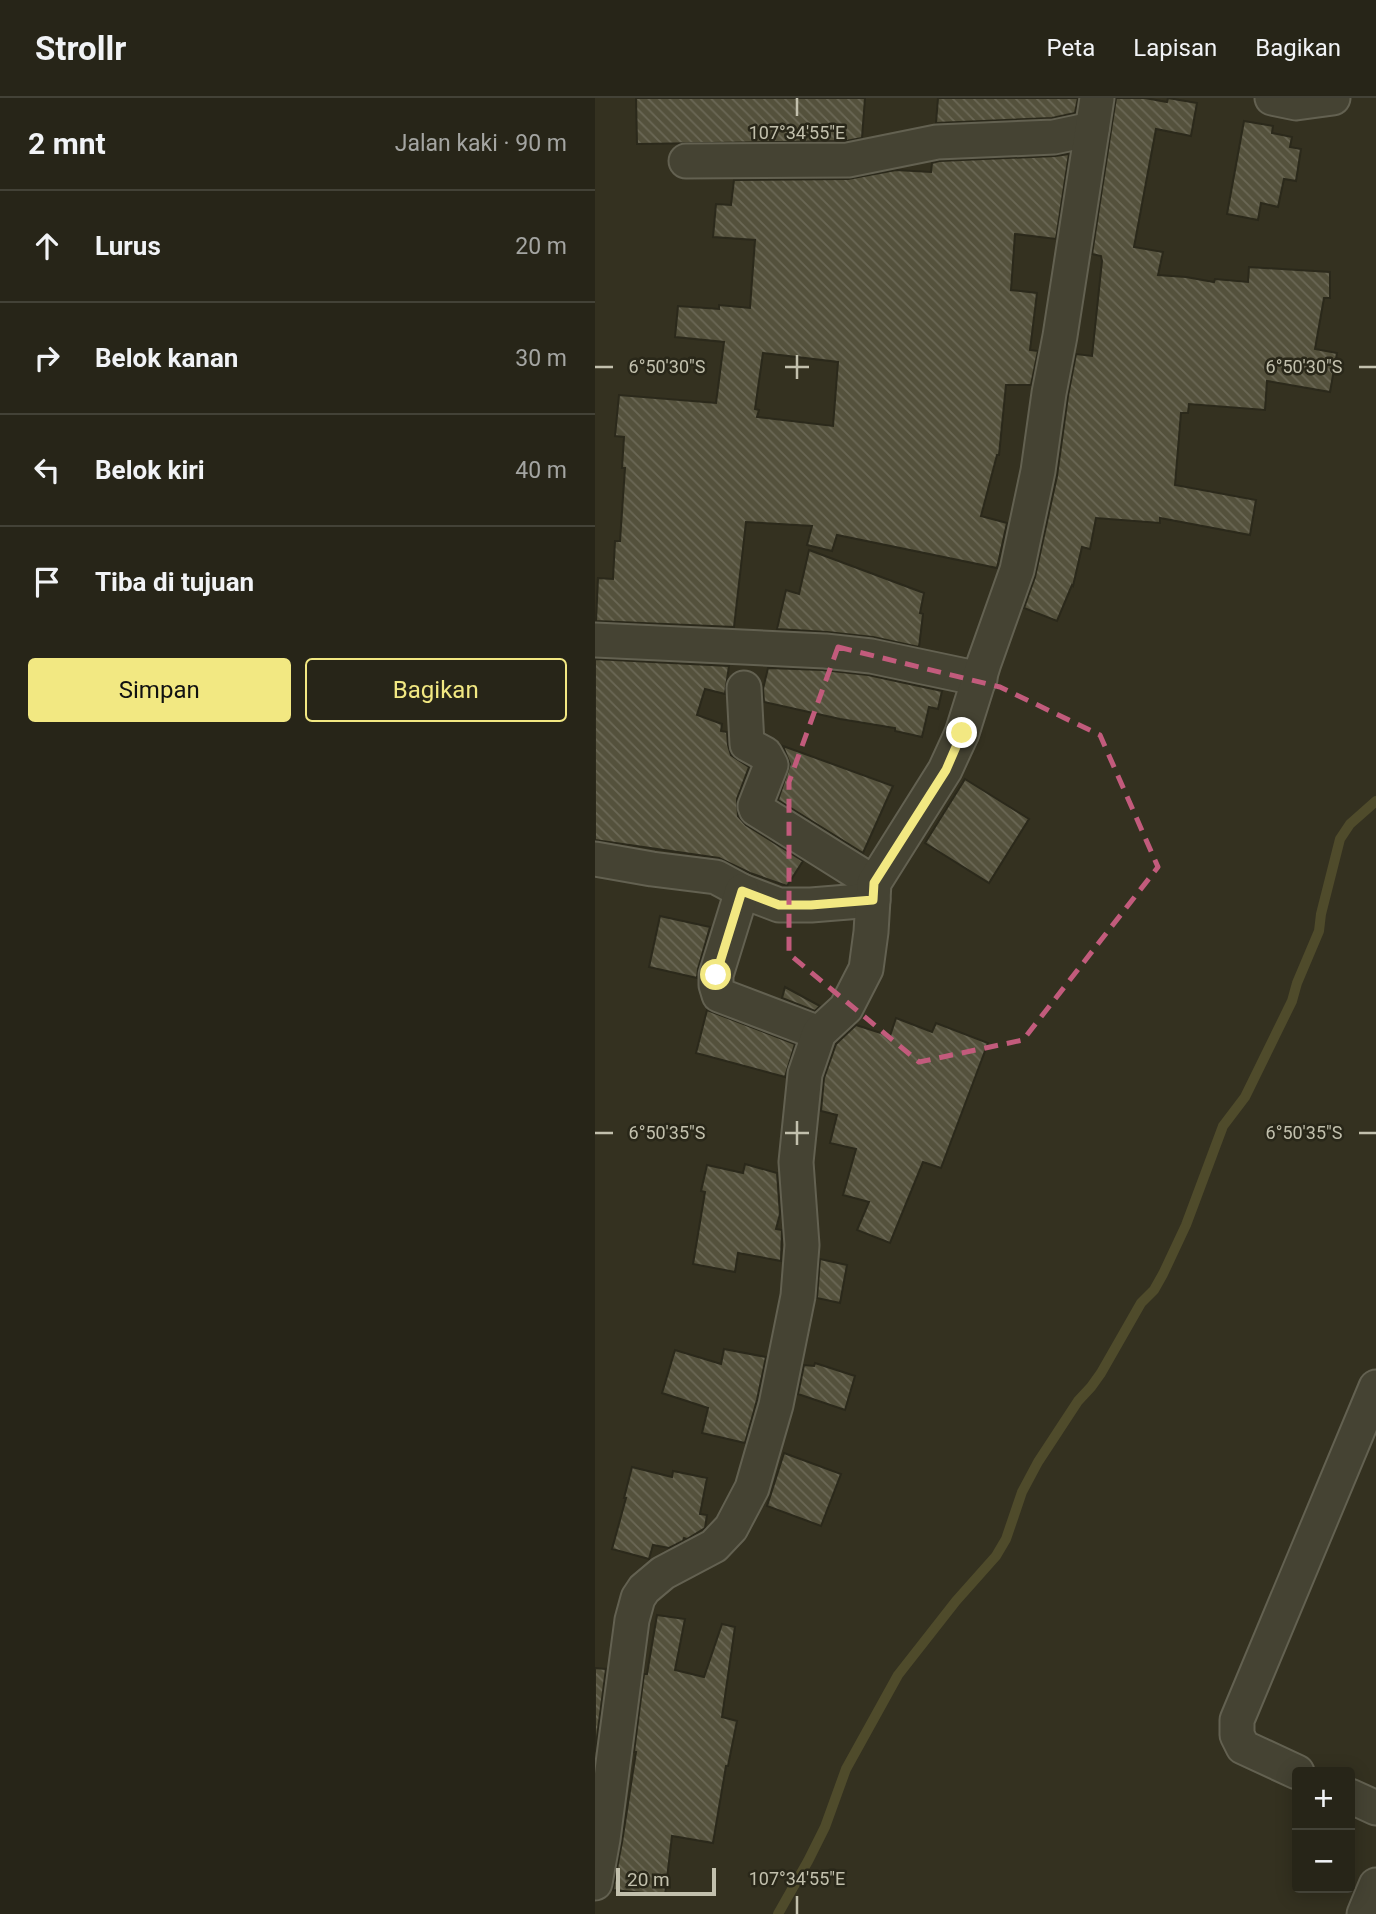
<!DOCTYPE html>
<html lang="id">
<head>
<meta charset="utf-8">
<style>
	:root { --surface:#272518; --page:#333125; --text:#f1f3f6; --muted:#a4a5a2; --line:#434237; --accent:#f2e882 }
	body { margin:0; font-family:Roboto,sans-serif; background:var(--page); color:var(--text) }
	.controls { position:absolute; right:21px; bottom:21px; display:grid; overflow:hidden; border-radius:7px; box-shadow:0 4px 18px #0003 }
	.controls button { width:63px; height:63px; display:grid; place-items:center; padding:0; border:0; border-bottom:2px solid var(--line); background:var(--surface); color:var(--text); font:35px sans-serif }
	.scale { position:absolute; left:21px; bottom:18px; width:100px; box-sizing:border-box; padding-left:7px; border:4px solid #c2c0ad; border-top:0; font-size:19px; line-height:24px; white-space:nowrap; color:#c2c0ad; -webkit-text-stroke:5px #292719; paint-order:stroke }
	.stop { position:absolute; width:21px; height:21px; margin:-16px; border:5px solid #f2e882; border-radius:50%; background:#fff }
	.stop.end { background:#f2e882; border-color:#fff; box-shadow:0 2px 7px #0008 }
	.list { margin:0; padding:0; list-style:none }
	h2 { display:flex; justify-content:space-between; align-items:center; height:91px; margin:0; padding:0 28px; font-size:30px }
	h2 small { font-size:23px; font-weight:400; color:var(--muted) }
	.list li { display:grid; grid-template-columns:46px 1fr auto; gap:21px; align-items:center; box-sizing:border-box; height:112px; padding:0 28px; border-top:2px solid var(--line) }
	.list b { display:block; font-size:26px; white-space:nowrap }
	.list em { font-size:23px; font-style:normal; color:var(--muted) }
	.actions { display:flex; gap:14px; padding:21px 28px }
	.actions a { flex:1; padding:16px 0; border:2px solid var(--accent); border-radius:7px; text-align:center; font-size:24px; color:var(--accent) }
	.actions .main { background:var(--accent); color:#111 }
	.icon { flex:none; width:38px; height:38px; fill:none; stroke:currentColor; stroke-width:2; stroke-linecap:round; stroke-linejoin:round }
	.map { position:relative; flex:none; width:781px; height:1816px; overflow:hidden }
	header { display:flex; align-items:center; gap:42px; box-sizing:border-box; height:98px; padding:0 35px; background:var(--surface); border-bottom:2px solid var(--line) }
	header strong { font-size:33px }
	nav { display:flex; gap:38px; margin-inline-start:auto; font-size:24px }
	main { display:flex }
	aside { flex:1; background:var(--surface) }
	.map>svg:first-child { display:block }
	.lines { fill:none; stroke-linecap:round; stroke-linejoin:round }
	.stream { stroke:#4f4b2b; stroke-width:10 }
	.building { fill:url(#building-back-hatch); stroke:#2b291b; stroke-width:2; fill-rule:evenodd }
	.minor-casing { stroke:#636151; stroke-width:37 }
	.minor { stroke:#454333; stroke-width:33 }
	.route { stroke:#f2e882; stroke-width:9 }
	.marked { fill:none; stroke:#c25b7c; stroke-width:5; stroke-dasharray:14 9; stroke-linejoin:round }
	.ticks { fill:none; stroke:#c2c0ad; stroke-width:2.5 }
	.ticks-label { font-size:18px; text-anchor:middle; fill:#c2c0ad; stroke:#292719; stroke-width:5; stroke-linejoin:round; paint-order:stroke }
</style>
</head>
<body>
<header>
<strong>Strollr</strong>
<nav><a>Peta</a><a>Lapisan</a><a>Bagikan</a></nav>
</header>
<main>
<aside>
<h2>2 mnt<small>Jalan kaki · 90 m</small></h2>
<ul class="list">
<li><svg class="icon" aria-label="ahead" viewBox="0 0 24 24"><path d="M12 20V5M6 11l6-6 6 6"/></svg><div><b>Lurus</b></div><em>20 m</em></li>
<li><svg class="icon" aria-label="right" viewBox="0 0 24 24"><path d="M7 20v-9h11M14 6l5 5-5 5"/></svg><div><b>Belok kanan</b></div><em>30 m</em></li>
<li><svg class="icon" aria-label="left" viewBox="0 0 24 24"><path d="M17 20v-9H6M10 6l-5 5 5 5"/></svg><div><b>Belok kiri</b></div><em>40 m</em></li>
<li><svg class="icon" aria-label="arrive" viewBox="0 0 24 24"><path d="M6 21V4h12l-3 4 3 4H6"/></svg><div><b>Tiba di tujuan</b></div></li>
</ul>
<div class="actions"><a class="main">Simpan</a><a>Bagikan</a></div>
</aside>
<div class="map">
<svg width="781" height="1816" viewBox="0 0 781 1816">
	<defs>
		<pattern id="building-back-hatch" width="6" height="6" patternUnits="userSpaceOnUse" patternTransform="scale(1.75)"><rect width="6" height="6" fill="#54513c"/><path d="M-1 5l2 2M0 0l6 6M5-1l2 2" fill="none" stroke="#6b6856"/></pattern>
	</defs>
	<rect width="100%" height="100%" fill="#343120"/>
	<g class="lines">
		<!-- stream -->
		<polyline class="stream" points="183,1816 213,1763 230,1729 251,1671 303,1577 361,1503 401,1458 411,1441 427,1394 443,1364 483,1303 496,1289 506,1275 546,1205 559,1192 568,1176 591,1127 628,1028 650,999 697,903 702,885 724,833 726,816 745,741 755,726 781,703"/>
	</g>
	<!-- building -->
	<g class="building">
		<polygon points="41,0 270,0 267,40 251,43 42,46"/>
		<polygon points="343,0 483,0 480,15 457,20 341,25"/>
		<polygon points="521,0 550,0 572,4 573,0 602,5 596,38 561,31 539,149 568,154 563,177 591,179 619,184 620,181 653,184 654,169 735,174 735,200 729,200 720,251 742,255 735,294 672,283 670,312 594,306 593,315 586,315 580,387 661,402 655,437 565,420 565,425 501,420 495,451 487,449 478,488 477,487 462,523 429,510 440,479 462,378 473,298 481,256 497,258 507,163 506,158 497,156"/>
		<polygon points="649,23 678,28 677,35 697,39 695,49 706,51 701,83 689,81 683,109 666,105 663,122 632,116"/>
		<path d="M474,56L461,141L420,136L416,192L442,195L435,252L443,253L436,287H411L404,357H402L386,418L412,425L402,470L242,437L237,453L212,447L217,428L151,424L139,529L1,523L3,480L18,481L20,443H25L30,370H27L29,339L20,338L24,297L121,305L129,244L80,239L83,208L124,211V207L155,210L160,142L118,139L121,106L136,107L139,82L253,81L301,72L336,74L337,65L344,63L460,58ZM168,255L243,264L238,328L162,319L164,312L160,311Z"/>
		<polygon points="214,452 329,495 325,515 328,516 324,549 278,539 232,534 182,531 191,492 204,496"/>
		<polygon points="0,561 134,568 130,596 110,591 102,617 127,626 126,633 132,634 133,647 136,657 154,669 142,701 143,718 151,727 208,763 192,788 155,775 124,760 0,742"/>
		<polygon points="173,570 228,572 273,577 347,593 343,611 334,609 327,639 300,633 300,630 245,621 169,604 168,591"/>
		<polygon points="188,648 298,688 268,755 183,702 195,666"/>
		<polygon points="370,681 434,721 394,785 330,745"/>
		<polygon points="65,818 115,829 103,871 102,880 54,869"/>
		<polygon points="190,889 225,908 220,913 187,900"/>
		<polygon points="112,912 200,946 190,979 101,955"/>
		<polygon points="301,920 337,934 341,925 393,945 346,1070 328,1064 295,1145 262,1132 274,1104 248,1097 261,1051 235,1045 242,1017 226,1013 229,980 241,946 261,927 295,938"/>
		<polygon points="150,1066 182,1075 185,1116 181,1131 187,1132 186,1163 143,1155 140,1174 98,1166 110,1094 106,1093 112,1067 148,1075"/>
		<polygon points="225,1161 252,1167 245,1205 222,1200"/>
		<polygon points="129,1251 171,1259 162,1302 150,1345 107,1335 113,1310 67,1295 80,1252 126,1266"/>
		<polygon points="220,1265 260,1278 250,1312 203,1296 209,1267 219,1268"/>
		<polygon points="189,1355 246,1376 226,1428 172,1408"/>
		<polygon points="37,1369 77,1379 78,1373 112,1380 105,1416 112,1417 110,1430 92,1441 89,1440 88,1443 74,1450 58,1447 54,1461 17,1451 31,1400 29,1400"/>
		<polygon points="62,1517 90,1521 80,1572 109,1579 127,1526 140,1529 127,1619 142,1623 133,1668 131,1668 118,1745 77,1738 70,1797 18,1792 27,1744 41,1654 39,1654 49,1576 52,1576"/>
		<polygon points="0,1570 11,1571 0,1654"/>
	</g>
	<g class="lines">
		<!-- minor casing -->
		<g class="minor-casing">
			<g id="minor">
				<polyline points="677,0 701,5 738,0"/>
				<polyline points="91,63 253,62 342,44 459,39 497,31"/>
				<polyline points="0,542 230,553 276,558 385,581"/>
				<polyline points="149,590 152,646 170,656 176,667 160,708 161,711 279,785"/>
				<polyline points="0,761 57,771 121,779 147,793 184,807 216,807 278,802"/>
				<polyline points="147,793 121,877 121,887 124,897 224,935"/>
				<polyline points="702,1674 648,1649 642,1637 642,1622 781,1289"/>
				<polyline points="755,1698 781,1710"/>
				<polyline points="0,1785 8,1741 37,1522 43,1500 49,1491 68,1475 119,1448 136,1430 157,1390 181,1307 203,1198 207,1147 201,1064 210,976 224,935 251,910 271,871 276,834 279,785 350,672 367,635 389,565 422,472 443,373 454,295 465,238 502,0"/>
				<polyline points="769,1816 781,1787"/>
			</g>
		</g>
		<!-- minor -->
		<use href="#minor" class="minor"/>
	</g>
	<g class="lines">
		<!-- route -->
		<polyline class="route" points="121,877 147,793 184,807 216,807 278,802 279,785 351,672 367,635"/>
	</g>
	<!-- marked area -->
	<path class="marked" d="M243,549L405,589L505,637L563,769L428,942L324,964L194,856V684Z"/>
	<!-- ticks -->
	<path class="ticks" d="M202,0V18M202,257V281M0,269H18M190,269H214M764,269H781M202,1023V1047M0,1035H18M190,1035H214M764,1035H781M202,1798V1816"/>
	<g class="ticks-label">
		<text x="202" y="41">107°34'55"E</text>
		<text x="72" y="275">6°50'30"S</text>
		<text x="709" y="275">6°50'30"S</text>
		<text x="72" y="1041">6°50'35"S</text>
		<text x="709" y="1041">6°50'35"S</text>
		<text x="202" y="1787">107°34'55"E</text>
	</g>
</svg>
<div class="controls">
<button>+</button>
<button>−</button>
</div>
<div class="scale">20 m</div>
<div class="stop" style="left:121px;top:877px"></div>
<div class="stop end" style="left:367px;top:635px"></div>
</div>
</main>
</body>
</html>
